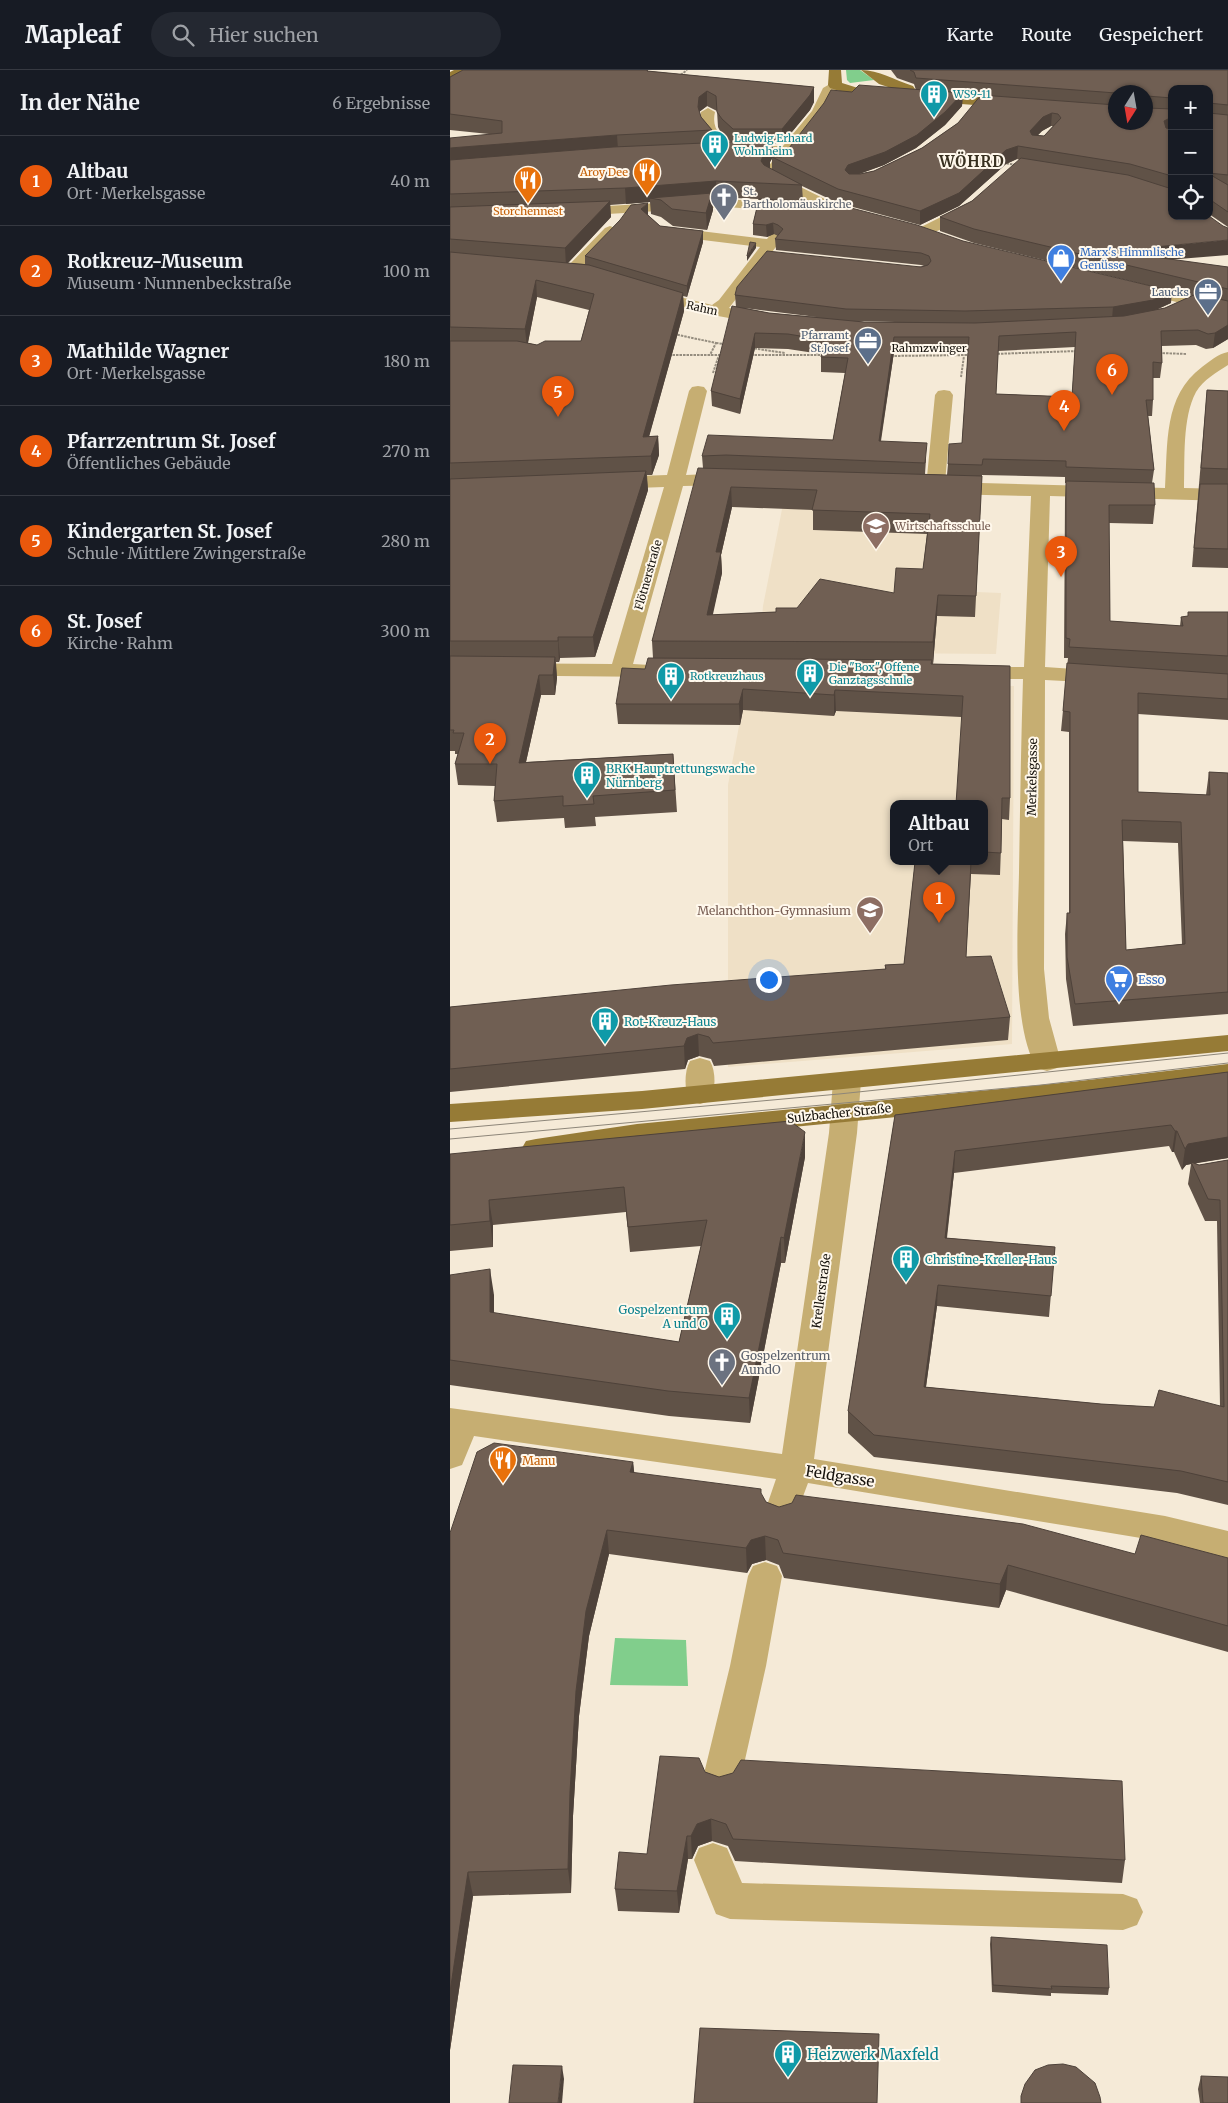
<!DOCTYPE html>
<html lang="de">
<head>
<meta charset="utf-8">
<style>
	:root { --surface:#171b24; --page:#242831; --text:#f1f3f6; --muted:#9ea1a6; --line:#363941; --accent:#ea580c }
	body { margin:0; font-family:Merriweather,serif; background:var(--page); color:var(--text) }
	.controls { position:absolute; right:15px; top:15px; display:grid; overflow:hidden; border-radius:10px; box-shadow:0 1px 4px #0004 }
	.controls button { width:45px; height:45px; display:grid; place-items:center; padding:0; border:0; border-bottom:1px solid var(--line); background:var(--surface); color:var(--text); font:25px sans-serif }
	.compass { position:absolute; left:658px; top:15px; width:45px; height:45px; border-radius:50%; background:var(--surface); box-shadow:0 1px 4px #0004; rotate:191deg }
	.you { position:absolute; left:318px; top:909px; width:18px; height:18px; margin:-12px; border:4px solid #fff; border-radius:50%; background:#1a73e8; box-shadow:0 0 0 8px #1a73e833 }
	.badge { display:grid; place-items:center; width:32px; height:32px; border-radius:50%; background:var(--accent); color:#fff; font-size:16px; font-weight:700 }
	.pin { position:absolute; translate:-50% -41px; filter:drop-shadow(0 1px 2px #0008) }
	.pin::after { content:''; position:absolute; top:26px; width:18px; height:15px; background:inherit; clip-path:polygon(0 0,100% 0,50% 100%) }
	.popup { position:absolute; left:440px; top:730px; width:98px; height:65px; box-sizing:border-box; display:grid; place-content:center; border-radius:10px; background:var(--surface); filter:drop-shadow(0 1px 4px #0005); font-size:16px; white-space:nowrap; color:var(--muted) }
	.popup b { font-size:19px; color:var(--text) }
	.popup::after { content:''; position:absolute; left:50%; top:100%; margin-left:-10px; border:10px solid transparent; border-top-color:var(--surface) }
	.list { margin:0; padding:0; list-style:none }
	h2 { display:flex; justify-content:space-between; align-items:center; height:65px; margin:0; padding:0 20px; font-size:21px }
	h2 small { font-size:16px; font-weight:400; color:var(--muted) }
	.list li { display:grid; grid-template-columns:32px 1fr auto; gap:15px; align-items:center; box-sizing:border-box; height:90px; padding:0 20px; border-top:1px solid var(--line) }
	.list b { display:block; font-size:19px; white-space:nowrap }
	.list p { margin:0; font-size:16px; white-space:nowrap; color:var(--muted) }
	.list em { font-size:16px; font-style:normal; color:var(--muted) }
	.icon { flex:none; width:28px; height:28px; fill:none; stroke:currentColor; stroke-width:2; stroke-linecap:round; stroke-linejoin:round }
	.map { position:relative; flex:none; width:778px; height:2033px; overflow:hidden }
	header { display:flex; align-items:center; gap:30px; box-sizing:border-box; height:70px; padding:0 25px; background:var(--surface); border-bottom:1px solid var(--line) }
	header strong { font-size:24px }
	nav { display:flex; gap:28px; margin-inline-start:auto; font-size:18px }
	.search { width:350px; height:45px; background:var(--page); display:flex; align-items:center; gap:12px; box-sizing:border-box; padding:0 18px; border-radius:28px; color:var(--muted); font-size:19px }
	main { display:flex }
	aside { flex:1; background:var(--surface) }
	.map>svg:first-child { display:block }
	.built { fill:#efe0c6; fill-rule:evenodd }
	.green { fill:#81ce8c }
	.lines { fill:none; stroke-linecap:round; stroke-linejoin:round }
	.path { stroke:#958d7f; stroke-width:2; stroke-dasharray:2.5 1; stroke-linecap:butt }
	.minor { fill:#c6ae72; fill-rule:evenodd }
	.major { fill:#967b36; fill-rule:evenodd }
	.tram { stroke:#8d8679; stroke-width:1 }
	.wall { fill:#605247; fill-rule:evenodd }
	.shaded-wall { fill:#4e423a }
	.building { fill:#705f53; stroke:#4e423a; fill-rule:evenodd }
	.labels { text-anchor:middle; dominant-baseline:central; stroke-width:4; stroke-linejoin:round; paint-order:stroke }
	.far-culture-label { font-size:11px; fill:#0d838f; stroke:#fff8ec; text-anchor:start }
	.far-food-label { font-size:11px; fill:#c56008; stroke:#fff8ec; text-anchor:end }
	.far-worship-label { font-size:11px; fill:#5b616d; stroke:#fff8ec; text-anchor:start }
	.far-shop-label { font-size:11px; fill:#366cbe; stroke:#fff8ec; text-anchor:start }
	.far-service-label { font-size:11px; fill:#4e5e75; stroke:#fff8ec; text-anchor:end }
	.far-street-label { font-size:11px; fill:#16120c; stroke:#fff8ec }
	.far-education-label { font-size:11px; fill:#785e54; stroke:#fff8ec; text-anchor:start }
	.culture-label { font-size:12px; fill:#0d838f; stroke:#fff8ec; text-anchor:start }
	.street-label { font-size:12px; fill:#16120c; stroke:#fff8ec }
	.education-label { font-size:12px; fill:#785e54; stroke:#fff8ec; text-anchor:end }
	.shop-label { font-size:12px; fill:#366cbe; stroke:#fff8ec; text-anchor:start }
	.worship-label { font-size:12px; fill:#5b616d; stroke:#fff8ec; text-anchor:start }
	.food-label { font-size:12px; fill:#c56008; stroke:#fff8ec; text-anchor:start }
	.far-district-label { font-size:15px; font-weight:bold; letter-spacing:1px; fill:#383020; stroke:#fff8ec }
	.near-street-label { font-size:15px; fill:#16120c; stroke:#fff8ec }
	.near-culture-label { font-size:15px; fill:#0d838f; stroke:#fff8ec; text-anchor:start }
</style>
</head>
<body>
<header>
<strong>Mapleaf</strong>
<div class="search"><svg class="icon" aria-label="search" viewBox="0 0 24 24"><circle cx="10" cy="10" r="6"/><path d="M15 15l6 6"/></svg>Hier suchen</div>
<nav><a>Karte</a><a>Route</a><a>Gespeichert</a></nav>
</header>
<main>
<aside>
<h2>In der Nähe<small>6 Ergebnisse</small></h2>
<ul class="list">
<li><span class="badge">1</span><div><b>Altbau</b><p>Ort · Merkelsgasse</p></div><em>40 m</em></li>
<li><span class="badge">2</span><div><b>Rotkreuz-Museum</b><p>Museum · Nunnenbeckstraße</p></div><em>100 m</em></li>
<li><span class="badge">3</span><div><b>Mathilde Wagner</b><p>Ort · Merkelsgasse</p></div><em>180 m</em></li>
<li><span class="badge">4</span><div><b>Pfarrzentrum St. Josef</b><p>Öffentliches Gebäude</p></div><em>270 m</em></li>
<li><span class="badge">5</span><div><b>Kindergarten St. Josef</b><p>Schule · Mittlere Zwingerstraße</p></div><em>280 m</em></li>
<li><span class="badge">6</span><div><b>St. Josef</b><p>Kirche · Rahm</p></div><em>300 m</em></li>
</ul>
</aside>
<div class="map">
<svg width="778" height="2033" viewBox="0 0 778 2033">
	<rect width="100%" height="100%" fill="#f5ead7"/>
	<!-- built -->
	<g class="built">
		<polygon points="335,424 531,433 526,522 551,523 546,584 309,582 313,536"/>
		<path d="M392,612L564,616L562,974L278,997V715L295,624ZM444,734H534V792H444Z"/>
	</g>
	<!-- green -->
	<g class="green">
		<polygon points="396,0 410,0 424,10 400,13 397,10"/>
		<polygon points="165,1568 236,1570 238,1616 160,1615"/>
	</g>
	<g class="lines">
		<!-- path -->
		<g class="path">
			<polyline points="228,7 237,0"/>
			<polyline points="553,93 567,95"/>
			<polyline points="224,264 266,273 260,285"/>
			<polyline points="266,273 275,274"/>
			<polyline points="301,278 335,283"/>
			<polyline points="709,283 737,284"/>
			<polyline points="544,284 627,281"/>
			<polyline points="219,285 273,285"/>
			<polyline points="301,285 375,285"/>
			<polyline points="441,286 520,285"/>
			<polyline points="263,303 269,285"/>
			<polyline points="511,307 514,286"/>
		</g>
		<!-- minor -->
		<g class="minor">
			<path d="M385,11L392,15L384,23L373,45L331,99H321L319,96L327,84C315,84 284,87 275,83C260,77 247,58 251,42L258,38L265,42C261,59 271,67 283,76H333L362,41L373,18Z"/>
			<path d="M320,102L387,135L409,141L411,144L409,147C388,152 335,120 315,109L313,106L315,103Z"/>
			<polygon points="276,129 345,134 350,135 352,138 350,141 345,142 276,137 124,146 119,145 117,142 119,139 124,138"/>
			<path d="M523,131L528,132L530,135C523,146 479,168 467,165L464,162L467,159Z"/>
			<polygon points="160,156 165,158 168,161 165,164 127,205 115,205 113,202 115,199 155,158"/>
			<polygon points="217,157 317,169 322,163 332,163 335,166 332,169 279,238 323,246 325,250 323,254 317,255 241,241 192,227 190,224 192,221 198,219 262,235 269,230 310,177 212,165 209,162 212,159"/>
			<polygon points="685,212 778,235 778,245 679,220 677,217 679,214"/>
			<path d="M778,282V295C767,302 753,310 746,322C732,348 735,390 734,418L778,419V431L600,426L595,597L653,601L661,602L664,607L661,612L653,613L595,610L594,899L599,948L611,992L607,998L597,1001L587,998C561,958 568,852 569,803C570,739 571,674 573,609H524L516,608L513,603L516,598L524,597H574L581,426L494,424L478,421L476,417L485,325L488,321L494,320L500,321L503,325L495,412L715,418C718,374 713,326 752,297C760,291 768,284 778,282Z"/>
			<polygon points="248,316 254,317 257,321 236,405 281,403 288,405 290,409 288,413 281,415 233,416 183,594 216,596 219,601 216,606 208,607 0,605 0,593 162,594 214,417 159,419 152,417 150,413 152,409 159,407 217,405 239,321 242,317"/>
			<path d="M250,988L260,991C266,1001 266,1021 260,1031L250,1034L240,1031C234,1021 234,1001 240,991Z"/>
			<polygon points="397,1002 407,1005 411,1011 407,1063 364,1389 715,1446 778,1461 778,1489 715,1472 358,1413 342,1456 330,1460 318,1456 313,1447 326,1409 24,1366 12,1395 0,1399 0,1338 332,1384 379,1063 383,1011 387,1005"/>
			<polygon points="315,1492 327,1496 332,1506 316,1596 290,1712 284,1724 271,1728 258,1724 252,1712 280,1596 298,1506 303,1496"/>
			<polygon points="263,1773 277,1778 292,1813 673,1824 687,1829 693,1842 687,1855 673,1860 280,1849 266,1844 244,1790 249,1778"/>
		</g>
		<!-- major -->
		<g class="major">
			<polygon points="4,0 22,0 21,3 0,10 0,2"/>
			<path d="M379,0H391L392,13L408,18L453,22L429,14L411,0C429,0 444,10 463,16L465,19L461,22L564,30L571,34L564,38L406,26L380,18L378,15Z"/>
			<polygon points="778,965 778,981 192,1039 0,1052 0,1034 192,1021"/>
			<polygon points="778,994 778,1012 621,1030 187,1072 86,1087 76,1085 72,1078 76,1071 86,1069 187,1054 621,1012"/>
		</g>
		<!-- tram -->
		<g class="tram">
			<polyline points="0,1059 389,1024 778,983"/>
			<polyline points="0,1069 591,1015 778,993"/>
		</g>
	</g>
	<!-- wall -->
	<g class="wall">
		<path d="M198,0V1L364,17V32L360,40L332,74H323V87H332L402,22L466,20L464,14L447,8L441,0H778V157L759,144V19H722V146L723,190L778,197V269L763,278L756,279L746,275L712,276V293L710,308H703V330L702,346H698L704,400L702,413L705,435L703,454L659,453L660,551L730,556L731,547L778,542V650L688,644V722L756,725L759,702L778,703V944L623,956L616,909L615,864L617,843H619V662L611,661L618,588H614L615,429L616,413H615V407L532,405L525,547L487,546L483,594L560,596V728L559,750L552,749L550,805L521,804L516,887L560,947L558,970L264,996L261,989L249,986L238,990L235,999L0,1022V937L435,899V895L454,894L465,792H534V734L511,647L386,641L384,646L293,640L290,655L168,654L166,634L195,599L203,588L202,571L253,398L252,386L383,370L395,303L371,302V284L338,279L305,278L290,344L262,336L261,321L286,237L285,225L474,196L471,195L326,180L325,169L328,166L324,164L317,167L303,165V154L309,129L513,171L721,233L708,239L715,238L742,226L524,173L490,161V147L522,131L570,90L567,89L556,94L509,136L470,155L388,133L352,116L353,131L262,127L263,140L257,160L223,156L211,147L201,144L200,132L160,135L161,147L118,193L135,194V186L198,145L210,156L253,161V172L237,227L233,226L234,241L199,366H208L209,385L202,405H197L198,420L145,587L110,588L109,592H106L107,608L105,625H91L76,692L223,684L227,742L145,747L146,756L115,758L114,748L47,752L44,731L45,716L8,715L5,694L8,684H5V681H0V78L39,64L0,60V7ZM666,22H696L666,52ZM513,24L531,26L508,53L472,78L424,101L409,104L434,95L466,78L495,55L512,36ZM257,36L267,41L268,57L272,65L281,72L262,73V60L251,47L249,42ZM601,56H603L594,66L588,65L592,61ZM322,89V99L320,98V92ZM87,227L139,240L131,271L87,275L78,273ZM294,238L367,247L319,243ZM408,251L445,252H414ZM625,277L622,327L546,324L548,281ZM444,282H518L512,373L498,394L497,405L475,404L476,389L431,371ZM282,437L363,440V460L477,464L473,499L444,523L347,538L326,542L262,545L272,503L271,485ZM673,771L728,773L732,874L676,880Z"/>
		<polygon points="757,320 778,321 778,498 742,497"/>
		<path d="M778,1002V1088L745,1093L749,1095L778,1090V1435L727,1423L424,1387L398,1363V1341L445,1045ZM719,1076L722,1082H724L732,1100L736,1095L741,1094L738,1114L755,1151H767L770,1336L704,1337L651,1334L476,1317L487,1236L599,1247L605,1177L497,1168L504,1103Z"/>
		<polygon points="0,1084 355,1087 335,1193 331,1193 300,1353 219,1346 0,1315 0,1205 44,1225 44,1243 229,1272 251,1176 180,1182 176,1142 43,1155 43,1177 0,1181"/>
		<polygon points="183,1392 184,1403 311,1425 316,1432 329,1437 685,1484 778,1488 778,1582 556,1520 549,1538 334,1508 329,1495 316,1490 302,1494 297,1503 159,1484 139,1566 129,1646 123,1746 121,1823 23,1826 0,1980 0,1463"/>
		<polygon points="255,1702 269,1707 675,1790 672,1813 285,1791 278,1776 262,1771 248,1776 242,1789 238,1789 229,1843 168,1841 165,1819 197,1784"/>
		<polygon points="541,1867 659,1918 658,1925 601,1923 601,1926 542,1922 540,1874"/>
		<polygon points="751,2006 778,2033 750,2033 748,2019"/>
	</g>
	<!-- shaded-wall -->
	<g class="shaded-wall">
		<polygon points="364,17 364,32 360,40 332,74 332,59"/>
		<polygon points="257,21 257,36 249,42 248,37 249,27"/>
		<polygon points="513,23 512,36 495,55 466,78 434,95 398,108 395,100 398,95"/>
		<polygon points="602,43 601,56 592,61 579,74 580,61 593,47"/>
		<polygon points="722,47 722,59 713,64 714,51"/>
		<polygon points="167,65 168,80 0,94 0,78"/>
		<polygon points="323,70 323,86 320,92 320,100 313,102 311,91 313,86"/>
		<polygon points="568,76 567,89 556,94 509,136 470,155 470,141 556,80"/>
		<polygon points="266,111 267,127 262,127 263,140 257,160 256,143 211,130 200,128 200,132 176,134 175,118"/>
		<polygon points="160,131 161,147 116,195 115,178"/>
		<polygon points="198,133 198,145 191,150 191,139"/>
		<polygon points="323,153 324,164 317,167 316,155"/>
		<polygon points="253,161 253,172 237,227 237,216"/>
		<polygon points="778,170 778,185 704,191 705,177"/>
		<polygon points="306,173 306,178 297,191 297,186"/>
		<polygon points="86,210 87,227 77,277 75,259"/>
		<polygon points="722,221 721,233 701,242 662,249 663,237"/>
		<polygon points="233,223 234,241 194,385 193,367"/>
		<polygon points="778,255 778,269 763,278 765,263"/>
		<polygon points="305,263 305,278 290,344 290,329"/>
		<polygon points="444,267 444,282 428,387 429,371"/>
		<polygon points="208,366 209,385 202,405 201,386"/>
		<polygon points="196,401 198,420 145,587 143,567"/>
		<polygon points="281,417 282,437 271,485 272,503 258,567 257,545 266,482"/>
		<polygon points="488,525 487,546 483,594 483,572"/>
		<polygon points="108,567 110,588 109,592 108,571"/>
		<polygon points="105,587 107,608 105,625 103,605"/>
		<polygon points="89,605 91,625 71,714 69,693"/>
		<polygon points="293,619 293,640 290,655 289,634"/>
		<polygon points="385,620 386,641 384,646 384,625"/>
		<polygon points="248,964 249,986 238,990 235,999 234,976 237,968"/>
		<polygon points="778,1054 778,1088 742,1094 741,1092 741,1094 736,1095 732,1100 735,1079 738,1074"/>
		<polygon points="725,1061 727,1061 724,1082 722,1082"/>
		<polygon points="355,1062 355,1087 335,1193 334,1168"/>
		<polygon points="505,1081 504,1103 494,1189 495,1168"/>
		<polygon points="39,1130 43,1155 43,1177 40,1151"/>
		<polygon points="331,1167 331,1193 300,1353 299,1328"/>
		<polygon points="40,1199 44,1225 44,1268 40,1242"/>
		<polygon points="488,1215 487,1236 473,1338 474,1317"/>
		<polygon points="183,1392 186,1417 180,1402"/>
		<polygon points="157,1460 159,1484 139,1566 129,1646 123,1746 121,1823 118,1799 120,1722 126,1621 136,1541"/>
		<polygon points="315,1466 316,1490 302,1494 297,1503 296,1478 301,1470"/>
		<polygon points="558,1495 556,1520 549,1538 550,1514"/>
		<polygon points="261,1749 262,1771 248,1776 242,1789 241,1766 247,1754"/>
		<polygon points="237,1766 238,1789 229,1843 227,1821"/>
		<polygon points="18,1802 23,1826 0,1980 0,1922"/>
		<polygon points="112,1996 114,2009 112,2033 108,2033"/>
	</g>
	<!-- building -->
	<g class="building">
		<polygon points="13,0 197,0 197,1 364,17 360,25 332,59 283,59 272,49 267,42 266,26 257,21 249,27 248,37 251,47 262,60 167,65 0,78 0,68 52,63 52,51 0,44 0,7"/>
		<polygon points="460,0 778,0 778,35 759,33 759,19 722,19 722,28 697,26 696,28 696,22 666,22 666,23 466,8 464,2"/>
		<path d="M409,15L513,23L495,42L467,65L435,82L398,95L395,100L399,104H410L424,101L472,78L508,53L531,25L666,35V52H696V30L697,38L722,39V47L714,51L716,58L722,59V106L680,94L568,76L556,80L509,123L470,141L388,119L322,87H332L374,33L381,20L402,22ZM602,43L608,44L611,48L594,66L582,65L580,61L593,47Z"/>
		<polygon points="759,43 778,45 778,105 759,103"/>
		<polygon points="323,70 317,79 319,84 313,86 311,91 314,95 352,115 266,111 175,118 0,124 0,90 163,77"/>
		<polygon points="571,88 678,105 722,119 722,146 759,146 773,156 778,158 778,170 705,177 705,187 778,197 778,219 524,159 490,147 522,131"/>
		<polygon points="759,104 778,115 778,142 762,131 759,131"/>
		<polygon points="262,123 256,143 222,139 211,130 200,128"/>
		<polygon points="309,129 378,132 467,155 513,171 722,221 703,230 663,237 515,241 396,239 285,225 287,217 317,181 471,197 478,195 481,191 479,186 471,183 325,169 333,159 328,155 323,153 316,155 303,154"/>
		<polygon points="160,131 115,178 0,169 0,137"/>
		<polygon points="198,133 191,139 210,156 253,161 237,216 135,186 170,150 181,135"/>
		<polygon points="300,172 306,173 297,186"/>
		<polygon points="0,182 139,195 233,223 193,367 208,366 201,386 0,393 0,271 67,271 87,275 95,271 131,271 144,224 86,210 75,259 0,257"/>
		<path d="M746,224L778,231V255L765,263L758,264L748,260L711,261L712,293L703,292V330H696L704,400L616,397V391L533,389L532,395L498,394L499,374L512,373L519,267H444L429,371L477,373L475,393L276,385L252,386L258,365L383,370L398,288L371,287L374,270L338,264L305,263L290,329L261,321L282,236L319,243L414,252L525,253L674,246L715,238ZM626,262L622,327L546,324L549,266Z"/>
		<polygon points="757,320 778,321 778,399 751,398"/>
		<path d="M248,398L532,406L526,526L488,525L483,572L202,571ZM281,417L367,420L362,440L480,444L473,499L446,498L444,523L370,509L347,538H326V542L257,545L271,482H266Z"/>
		<polygon points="196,401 143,567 108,567 108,571 0,571 0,409"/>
		<polygon points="616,411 704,413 705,435 659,435 660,551 733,556 731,547 738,546 738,542 778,542 778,586 619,577 620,569 616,568"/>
		<polygon points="750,414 778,414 778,479 744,478"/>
		<polygon points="0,586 105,587 103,605 89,605 69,693 223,684 225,720 143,726 144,734 113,736 113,726 44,731 47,694 5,694 14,663 3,663 4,660 0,660"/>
		<polygon points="198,588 482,590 481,594 560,596 560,728 552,728 551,783 534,782 534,734 506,734 513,626 385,620 384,625 293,619 289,634 166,634 172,598 195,599"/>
		<path d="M617,593L778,604V629L688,623V722L760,725L759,702L778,703V922L625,934L617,887V843H620V642L613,641ZM672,750L731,752L735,874L676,880Z"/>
		<polygon points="465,792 521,792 516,887 541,886 560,947 263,973 259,967 248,964 237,968 234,976 0,999 0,937 221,915 436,899 435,895 454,894"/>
		<polygon points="778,1002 778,1067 738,1074 735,1079 727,1061 725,1061 721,1055 505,1081 495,1168 605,1177 601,1226 488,1215 474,1317 651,1334 704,1337 709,1320 774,1337 770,1130 758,1129 741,1092 749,1095 778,1090 778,1412 731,1401 424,1365 398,1341 445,1045"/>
		<polygon points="340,1051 355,1062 334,1168 331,1167 299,1328 218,1321 0,1290 0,1205 40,1199 40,1242 229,1272 257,1150 178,1157 174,1117 39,1130 40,1151 0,1155 0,1084"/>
		<polygon points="44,1373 183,1392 180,1402 311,1419 311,1423 316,1432 329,1437 342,1433 346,1425 573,1454 685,1484 691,1465 778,1488 778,1556 558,1495 550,1514 333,1483 328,1470 315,1466 301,1470 296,1478 157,1460 136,1541 126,1621 120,1722 118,1799 18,1802 0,1922 0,1463 27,1382"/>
		<polygon points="210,1686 249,1688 255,1702 269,1707 283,1703 291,1690 672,1711 675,1790 283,1769 276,1754 261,1749 247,1754 241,1766 237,1766 227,1821 165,1819 169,1782 197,1784"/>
		<polygon points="541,1867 657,1875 659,1918 601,1916 602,1919 543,1915"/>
		<polygon points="250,1958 429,1964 427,2033 244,2033"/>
		<polygon points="613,1994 626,1997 645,2013 650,2027 651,2033 571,2033 571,2026 575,2014 585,2000 598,1995"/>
		<polygon points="63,1995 112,1996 108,2033 59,2033"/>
		<polygon points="751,2006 778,2007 778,2033 753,2033"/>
	</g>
	<!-- icons -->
	<defs>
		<g id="building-pin" transform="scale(1.4375)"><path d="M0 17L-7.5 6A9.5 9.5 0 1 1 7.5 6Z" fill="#0f9aa8" stroke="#fff8ec"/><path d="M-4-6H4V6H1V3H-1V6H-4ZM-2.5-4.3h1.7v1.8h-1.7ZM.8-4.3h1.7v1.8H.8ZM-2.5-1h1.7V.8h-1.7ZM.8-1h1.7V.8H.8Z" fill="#fff"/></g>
		<g id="restaurant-pin" transform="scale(1.4375)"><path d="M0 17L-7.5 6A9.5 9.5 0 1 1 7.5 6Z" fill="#e8710a" stroke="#fff8ec"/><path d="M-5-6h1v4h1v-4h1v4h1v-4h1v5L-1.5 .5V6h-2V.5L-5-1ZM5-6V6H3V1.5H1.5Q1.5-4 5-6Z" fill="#fff"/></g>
		<g id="church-pin" transform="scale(1.4375)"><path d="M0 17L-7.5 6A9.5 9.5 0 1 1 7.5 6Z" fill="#6b7280" stroke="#fff8ec"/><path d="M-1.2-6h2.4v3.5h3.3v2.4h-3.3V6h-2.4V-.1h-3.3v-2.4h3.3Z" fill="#fff"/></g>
		<g id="shop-pin" transform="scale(1.4375)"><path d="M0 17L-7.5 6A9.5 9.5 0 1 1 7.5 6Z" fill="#3f7fe0" stroke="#fff8ec"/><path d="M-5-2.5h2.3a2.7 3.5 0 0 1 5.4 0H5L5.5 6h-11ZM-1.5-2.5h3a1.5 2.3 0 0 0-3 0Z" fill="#fff"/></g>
		<g id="office-pin" transform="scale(1.4375)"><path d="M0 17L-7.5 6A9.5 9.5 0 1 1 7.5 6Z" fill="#5c6f8a" stroke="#fff8ec"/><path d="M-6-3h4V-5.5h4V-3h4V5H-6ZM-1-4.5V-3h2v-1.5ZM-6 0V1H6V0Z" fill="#fff"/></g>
		<g id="school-pin" transform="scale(1.4375)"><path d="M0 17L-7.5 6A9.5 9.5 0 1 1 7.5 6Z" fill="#8d6e63" stroke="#fff8ec"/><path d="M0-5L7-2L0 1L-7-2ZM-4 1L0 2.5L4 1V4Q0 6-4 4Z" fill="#fff"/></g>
		<g id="supermarket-pin" transform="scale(1.4375)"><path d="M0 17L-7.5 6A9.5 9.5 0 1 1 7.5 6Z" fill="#3f7fe0" stroke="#fff8ec"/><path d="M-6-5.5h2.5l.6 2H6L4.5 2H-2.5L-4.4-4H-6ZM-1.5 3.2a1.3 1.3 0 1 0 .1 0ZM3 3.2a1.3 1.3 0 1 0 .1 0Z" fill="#fff"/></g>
	</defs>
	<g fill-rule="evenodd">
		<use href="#building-pin" x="484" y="24"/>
		<use href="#building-pin" x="265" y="74"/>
		<use href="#restaurant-pin" x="197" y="102"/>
		<use href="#restaurant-pin" x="78" y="110"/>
		<use href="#church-pin" x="274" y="127"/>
		<use href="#shop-pin" x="611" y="188"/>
		<use href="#office-pin" x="758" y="222"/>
		<use href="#office-pin" x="418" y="271"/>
		<use href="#school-pin" x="426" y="456"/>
		<use href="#building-pin" x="360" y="603"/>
		<use href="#building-pin" x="221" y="606"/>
		<use href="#building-pin" x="137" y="705"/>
		<use href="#school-pin" x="420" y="840"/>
		<use href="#supermarket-pin" x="669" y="909"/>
		<use href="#building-pin" x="155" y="951"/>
		<use href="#building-pin" x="456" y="1189"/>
		<use href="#building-pin" x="277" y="1246"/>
		<use href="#church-pin" x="272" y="1292"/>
		<use href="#restaurant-pin" x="53" y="1390"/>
		<use href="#building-pin" x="338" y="1984"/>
	</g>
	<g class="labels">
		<!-- far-culture labels -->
		<g class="far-culture-label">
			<text x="503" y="24">WS9-11</text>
			<text x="284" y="68">Ludwig Erhard<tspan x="284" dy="13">Wohnheim</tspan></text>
			<text x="379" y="597">Die "Box", Offene<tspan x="379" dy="13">Ganztagsschule</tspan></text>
			<text x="240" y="606">Rotkreuzhaus</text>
		</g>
		<!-- far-food labels -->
		<g class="far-food-label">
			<text x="178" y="102">Aroy Dee</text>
			<text x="78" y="141" text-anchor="middle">Storchennest</text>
		</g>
		<!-- far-worship labels -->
		<g class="far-worship-label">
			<text x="293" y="121">St.<tspan x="293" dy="13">Bartholomäuskirche</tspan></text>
		</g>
		<!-- far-shop labels -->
		<g class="far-shop-label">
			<text x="630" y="182">Marx's Himmlische<tspan x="630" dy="13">Genüsse</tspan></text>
		</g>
		<!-- far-service labels -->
		<g class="far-service-label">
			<text x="739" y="222">Laucks</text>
			<text x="399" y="265">Pfarramt<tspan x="399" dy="13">St.Josef</tspan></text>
		</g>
		<!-- far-street labels -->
		<g class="far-street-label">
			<text transform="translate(252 238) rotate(12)">Rahm</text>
			<text x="479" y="278">Rahmzwinger</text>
			<text transform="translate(198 505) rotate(-74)">Flötnerstraße</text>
		</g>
		<!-- far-education labels -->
		<g class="far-education-label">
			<text x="445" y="456">Wirtschaftsschule</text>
		</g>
		<!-- culture labels -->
		<g class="culture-label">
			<text x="156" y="698">BRK Hauptrettungswache<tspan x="156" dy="14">Nürnberg</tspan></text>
			<text x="174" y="951">Rot-Kreuz-Haus</text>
			<text x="475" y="1189">Christine-Kreller-Haus</text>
			<text x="258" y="1239" text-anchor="end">Gospelzentrum<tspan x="258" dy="14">A und O</tspan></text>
		</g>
		<!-- street labels -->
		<g class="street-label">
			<text transform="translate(582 707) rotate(-89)">Merkelsgasse</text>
			<text transform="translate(389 1043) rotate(-6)">Sulzbacher Straße</text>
			<text transform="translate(371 1221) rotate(-82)">Krellerstraße</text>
		</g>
		<!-- education labels -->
		<g class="education-label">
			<text x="401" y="840">Melanchthon-Gymnasium</text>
		</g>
		<!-- shop labels -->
		<g class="shop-label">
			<text x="688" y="909">Esso</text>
		</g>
		<!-- worship labels -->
		<g class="worship-label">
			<text x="291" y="1285">Gospelzentrum<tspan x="291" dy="14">AundO</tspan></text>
		</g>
		<!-- food labels -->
		<g class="food-label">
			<text x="72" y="1390">Manu</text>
		</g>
		<!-- far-district labels -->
		<g class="far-district-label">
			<text x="522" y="91">WÖHRD</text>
		</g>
		<!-- near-street labels -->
		<g class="near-street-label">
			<text transform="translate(390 1406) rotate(9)">Feldgasse</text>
		</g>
		<!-- near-culture labels -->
		<g class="near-culture-label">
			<text x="357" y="1984">Heizwerk Maxfeld</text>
		</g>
	</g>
</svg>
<div class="controls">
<button>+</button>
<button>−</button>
<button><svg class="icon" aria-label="locate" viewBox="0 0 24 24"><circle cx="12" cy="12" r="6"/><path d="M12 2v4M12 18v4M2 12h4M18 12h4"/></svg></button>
</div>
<svg class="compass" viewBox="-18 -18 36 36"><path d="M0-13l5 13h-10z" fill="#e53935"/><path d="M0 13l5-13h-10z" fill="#9ea1a6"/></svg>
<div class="you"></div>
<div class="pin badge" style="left:489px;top:853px">1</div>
<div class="popup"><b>Altbau</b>Ort</div>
<div class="pin badge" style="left:40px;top:694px">2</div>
<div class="pin badge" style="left:611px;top:507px">3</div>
<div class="pin badge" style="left:614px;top:361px">4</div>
<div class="pin badge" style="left:108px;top:347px">5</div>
<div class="pin badge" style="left:662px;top:325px">6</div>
</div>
</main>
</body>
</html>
